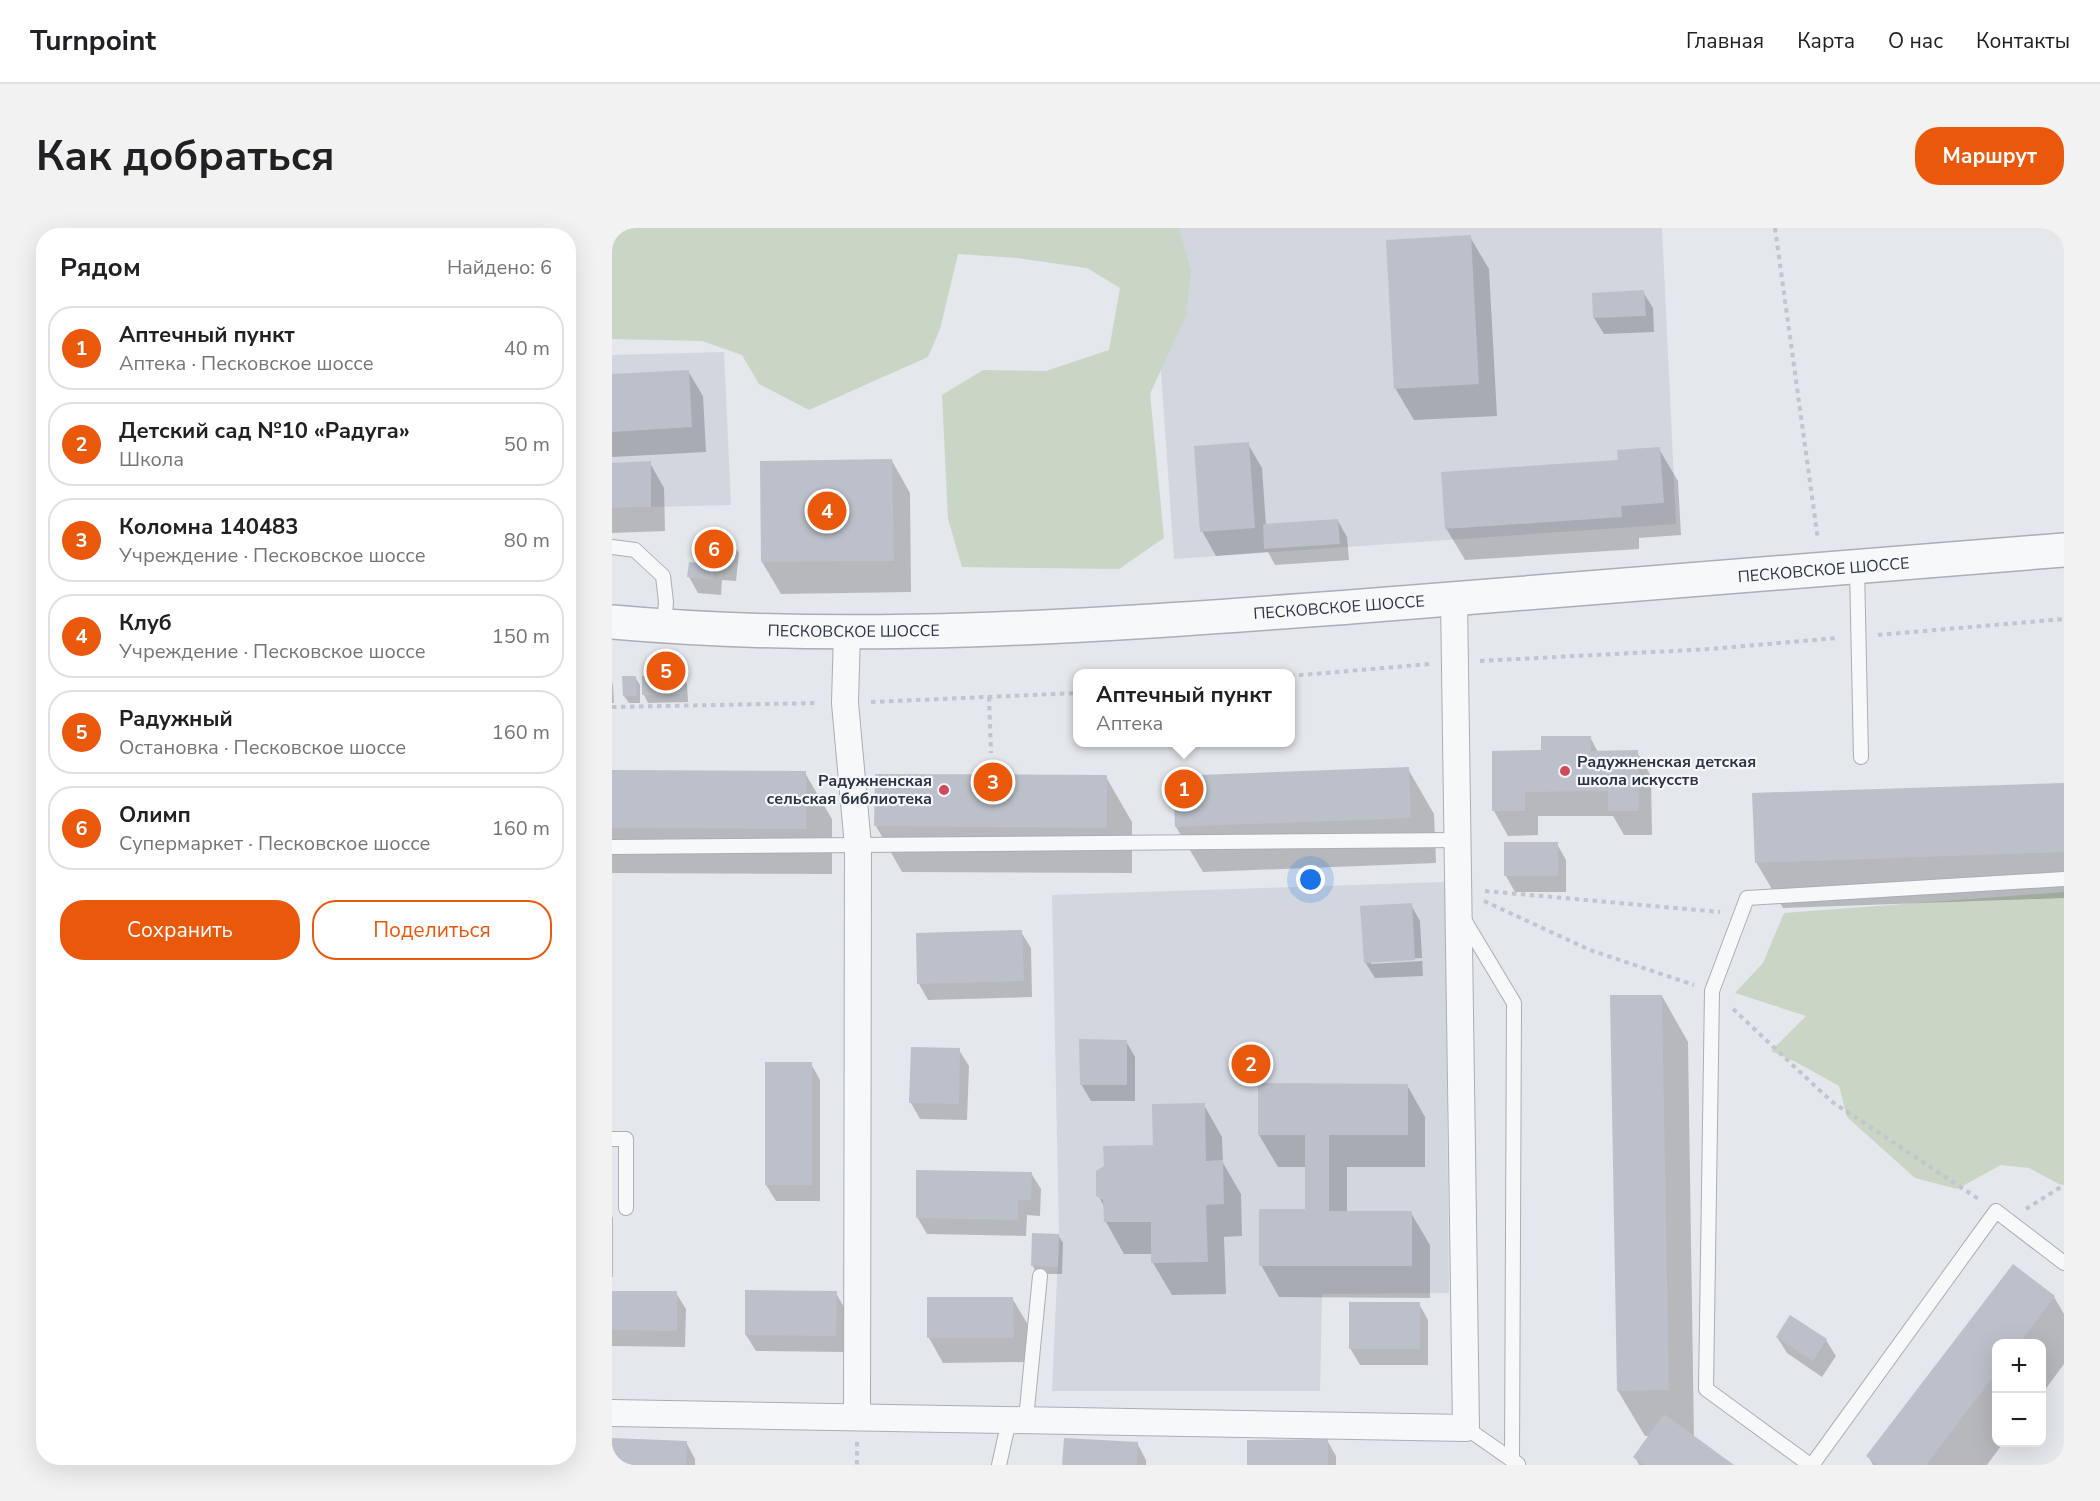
<!DOCTYPE html>
<html lang="ru">
<head>
<meta charset="utf-8">
<style>
	:root { --surface:#fff; --page:#f2f2f2; --text:#202124; --muted:#757577; --line:#e0e0e0; --accent:#ea580c }
	body { margin:0; font-family:"Nunito Sans",sans-serif; background:var(--page); color:var(--text) }
	.controls { position:absolute; right:18px; bottom:18px; display:grid; overflow:hidden; border-radius:12px; box-shadow:0 6px 24px #0002 }
	.controls button { width:54px; height:54px; display:grid; place-items:center; padding:0; border:0; border-bottom:2px solid var(--line); background:var(--surface); color:var(--text); font:30px sans-serif }
	.you { position:absolute; left:699px; top:652px; width:21px; height:21px; margin:-15px; border:4px solid #fff; border-radius:50%; background:#1a73e8; box-shadow:0 0 0 9px #1a73e833 }
	.badge { display:grid; place-items:center; width:39px; height:39px; border-radius:50%; background:var(--accent); color:#fff; font-size:20px; font-weight:700 }
	.pin { position:absolute; translate:-50% -50%; border:3px solid #fff; box-shadow:0 2px 6px #0006 }
	.popup { position:absolute; left:461px; top:441px; width:222px; height:78px; box-sizing:border-box; display:grid; place-content:center; border-radius:12px; background:var(--surface); filter:drop-shadow(0 2px 4px #0005); font-size:20px; white-space:nowrap; color:var(--muted) }
	.popup b { font-size:22px; color:var(--text) }
	.popup::after { content:''; position:absolute; left:50%; top:100%; margin-left:-12px; border:12px solid transparent; border-top-color:var(--surface) }
	.list { margin:0; padding:0; list-style:none }
	h2 { display:flex; justify-content:space-between; align-items:center; height:78px; margin:0; padding:0 24px; font-size:26px }
	h2 small { font-size:20px; font-weight:400; color:var(--muted) }
	.list li { display:grid; grid-template-columns:39px 1fr auto; gap:18px; align-items:center; box-sizing:border-box; height:84px; margin:0 12px 12px; padding:0 12px; border:2px solid var(--line); border-radius:24px }
	.list b { display:block; font-size:22px; white-space:nowrap }
	.list p { margin:0; font-size:20px; white-space:nowrap; color:var(--muted) }
	.list em { font-size:20px; font-style:normal; color:var(--muted) }
	.actions { display:flex; gap:12px; padding:18px 24px }
	.actions a { flex:1; padding:14px 0; border:2px solid var(--accent); border-radius:24px; text-align:center; font-size:21px; color:var(--accent) }
	.actions .main { background:var(--accent); color:#fff }
	.map { position:relative; flex:none; width:1452px; height:1237px; overflow:hidden; border-radius:24px }
	header { display:flex; align-items:center; gap:36px; box-sizing:border-box; height:84px; padding:0 30px; background:var(--surface); border-bottom:2px solid var(--line) }
	header strong { font-size:28px }
	nav { display:flex; gap:33px; margin-inline-start:auto; font-size:21px }
	.intro { display:flex; align-items:center; justify-content:space-between; box-sizing:border-box; height:144px; padding:0 36px }
	h1 { margin:0; font-size:42px }
	.button { padding:15px 27px; border-radius:24px; background:var(--accent); color:#fff; font-size:21px; font-weight:700 }
	main { display:flex; gap:36px; padding:0 36px }
	aside { flex:1; background:var(--surface); border-radius:24px; box-shadow:0 6px 24px #0002 }
	.map>svg:first-child { display:block }
	.built { fill:#d2d6de }
	.green { fill:#c9d6c5 }
	.shadow { fill:#0003; fill-rule:evenodd }
	.building { fill:#bbc0ca }
	.lines { fill:none; stroke-linecap:round; stroke-linejoin:round }
	.service-casing { stroke:#a9aeb7; stroke-width:16 }
	.minor-casing { stroke:#a9aeb7; stroke-width:28 }
	.tertiary-casing { stroke:#a9aeb7; stroke-width:36 }
	.path { stroke:#c2c5cb; stroke-width:4; stroke-dasharray:4.5 4.5; stroke-linecap:butt }
	.service { stroke:#f7f8fa; stroke-width:14 }
	.minor { stroke:#f7f8fa; stroke-width:26 }
	.tertiary { stroke:#f7f8fa; stroke-width:33 }
	.poi-dot { fill:#d1495b; stroke:#f4f6f9; stroke-width:2 }
	.labels { text-anchor:middle; dominant-baseline:central; stroke-width:4.5; stroke-linejoin:round; paint-order:stroke }
	.street-label { font-size:16px; fill:#2b3445; stroke:#f4f6f9 }
	.poi-label { font-size:16px; font-weight:bold; fill:#2b3445; stroke:#f4f6f9; text-anchor:start }
</style>
</head>
<body>
<header>
<strong>Turnpoint</strong>
<nav><a>Главная</a><a>Карта</a><a>О нас</a><a>Контакты</a></nav>
</header>
<div class="intro"><h1>Как добраться</h1><a class="button">Маршрут</a></div>
<main>
<aside>
<h2>Рядом<small>Найдено: 6</small></h2>
<ul class="list">
<li><span class="badge">1</span><div><b>Аптечный пункт</b><p>Аптека · Песковское шоссе</p></div><em>40 m</em></li>
<li><span class="badge">2</span><div><b>Детский сад №10 «Радуга»</b><p>Школа</p></div><em>50 m</em></li>
<li><span class="badge">3</span><div><b>Коломна 140483</b><p>Учреждение · Песковское шоссе</p></div><em>80 m</em></li>
<li><span class="badge">4</span><div><b>Клуб</b><p>Учреждение · Песковское шоссе</p></div><em>150 m</em></li>
<li><span class="badge">5</span><div><b>Радужный</b><p>Остановка · Песковское шоссе</p></div><em>160 m</em></li>
<li><span class="badge">6</span><div><b>Олимп</b><p>Супермаркет · Песковское шоссе</p></div><em>160 m</em></li>
</ul>
<div class="actions"><a class="main">Сохранить</a><a>Поделиться</a></div>
</aside>
<div class="map">
<svg width="1452" height="1237" viewBox="0 0 1452 1237">
	<rect width="100%" height="100%" fill="#e4e7ec"/>
	<!-- built -->
	<g class="built">
		<polygon points="539,0 1050,0 1064,296 562,331"/>
		<polygon points="112,124 119,277 0,280 0,127"/>
		<polygon points="833,654 837,1065 710,1066 708,1163 440,1163 447,1006 440,667"/>
	</g>
	<!-- green -->
	<g class="green">
		<polygon points="0,0 567,0 579,43 574,87 538,166 552,310 507,341 350,339 336,291 330,167 371,142 434,143 497,122 508,60 475,40 405,30 346,26 328,101 316,129 197,182 147,156 130,127 90,113 0,111"/>
		<polygon points="1452,664 1452,957 1447,956 1417,940 1389,937 1345,961 1303,950 1235,889 1227,858 1184,834 1159,823 1194,788 1123,765 1151,735 1172,685"/>
	</g>
	<!-- shadow -->
	<g class="shadow">
		<polygon points="858,9 877,41 885,188 802,192 783,160"/>
		<polygon points="1031,64 1041,80 1042,104 992,106 982,90 981,67"/>
		<polygon points="76,143 91,168 94,224 0,229 0,148"/>
		<polygon points="636,216 650,240 654,297 726,293 735,309 737,332 663,337 656,324 604,328 590,303"/>
		<polygon points="1047,221 1066,253 1069,307 1027,310 1027,321 853,332 834,300 1008,234"/>
		<polygon points="280,233 298,265 299,364 169,366 150,334"/>
		<polygon points="38,235 52,260 53,303 0,305 0,236"/>
		<polygon points="117,309 127,325 124,353 110,352 109,367 86,365 77,349"/>
		<polygon points="71,448 75,456 76,474 36,475 32,467"/>
		<polygon points="23,449 28,457 28,475 17,475 12,468"/>
		<polygon points="0,454 1,457 2,475 0,475"/>
		<polygon points="978,509 986,524 1025,524 1039,548 1040,607 1012,607 1001,588 926,588 926,607 896,608 882,583 881,524 931,524"/>
		<polygon points="796,541 822,586 824,635 591,644 564,599"/>
		<polygon points="0,544 193,545 220,591 220,646 0,645"/>
		<polygon points="264,547 494,549 520,594 520,645 290,644 264,598"/>
		<polygon points="1452,556 1452,670 1171,680 1144,634"/>
		<polygon points="945,616 954,632 954,664 903,664 894,648"/>
		<path d="M799,677L808,693L811,748L763,750L753,734ZM810,730V733L759,736V733Z"/>
		<polygon points="409,704 419,720 420,769 316,772 307,756"/>
		<polygon points="1050,768 1076,814 1082,1210 1120,1237 1027,1237 1023,1229 1038,1208 1033,1208 1006,1163"/>
		<polygon points="514,813 523,829 523,873 479,873 469,856"/>
		<polygon points="347,822 357,838 355,892 308,891 299,875"/>
		<polygon points="199,836 208,852 208,973 164,973 154,957"/>
		<polygon points="795,857 813,889 813,939 735,939 735,985 799,985 818,1017 818,1070 667,1069 649,1037 695,983 695,939 666,939 647,907"/>
		<polygon points="592,877 610,909 611,935 629,966 630,1008 612,1009 614,1066 560,1067 541,1035 541,1026 512,1026 494,994 493,980 486,967"/>
		<polygon points="419,945 429,961 428,988 415,987 414,1008 315,1006 305,989"/>
		<polygon points="0,988 1,990 1,1049 0,1049"/>
		<polygon points="446,1007 451,1015 450,1046 425,1046 421,1038"/>
		<polygon points="1401,1038 1442,1069 1452,1086 1452,1136 1430,1166 1430,1116 1384,1116 1384,1214 1392,1214 1375,1237 1261,1237 1256,1228"/>
		<polygon points="0,1065 64,1065 74,1081 73,1119 0,1118"/>
		<polygon points="224,1065 233,1081 233,1124 144,1123 134,1107"/>
		<polygon points="317,1070 400,1070 415,1095 415,1134 331,1135 317,1110"/>
		<polygon points="807,1076 816,1092 816,1137 748,1137 738,1120"/>
		<polygon points="1165,1109 1214,1112 1224,1128 1210,1149 1175,1125"/>
		<polygon points="0,1211 74,1214 83,1231 83,1237 0,1237"/>
		<polygon points="715,1212 724,1228 724,1237 637,1237"/>
		<polygon points="525,1215 534,1232 534,1237 452,1237"/>
	</g>
	<!-- building -->
	<g class="building">
		<polygon points="859,7 867,156 782,161 774,12"/>
		<polygon points="1032,62 1034,88 981,90 980,65"/>
		<polygon points="77,142 80,199 0,204 0,146"/>
		<polygon points="637,214 643,300 588,304 582,218"/>
		<polygon points="1048,219 1052,275 1009,278 1010,289 833,301 829,244 1006,232 1005,222"/>
		<polygon points="280,231 282,333 149,334 148,233"/>
		<polygon points="39,233 39,279 0,280 0,235"/>
		<polygon points="726,291 728,316 652,321 651,296"/>
		<polygon points="89,305 118,307 115,338 102,336 101,352 75,349 77,334 86,335"/>
		<polygon points="72,447 72,466 30,467 30,448"/>
		<polygon points="10,448 24,448 25,468 11,468"/>
		<polygon points="929,508 979,508 979,523 1026,522 1027,583 996,583 996,563 913,564 913,583 880,583 880,523 929,522"/>
		<polygon points="797,539 799,590 563,599 561,548"/>
		<polygon points="0,542 194,543 194,601 0,600"/>
		<polygon points="263,546 495,547 495,600 262,598"/>
		<polygon points="1452,555 1452,624 1143,635 1140,565"/>
		<rect x="892" y="614" width="54" height="34"/>
		<polygon points="800,675 803,732 752,735 748,678"/>
		<polygon points="410,702 412,753 305,756 304,705"/>
		<polygon points="998,767 1050,767 1057,1162 1005,1163"/>
		<polygon points="467,811 515,812 515,857 468,857"/>
		<polygon points="299,819 348,820 347,876 297,875"/>
		<rect x="153" y="834" width="47" height="123"/>
		<polygon points="646,855 796,856 796,907 717,907 717,983 800,983 800,1038 647,1038 647,981 693,981 693,907 646,907"/>
		<polygon points="593,875 594,933 611,932 612,976 594,977 596,1034 539,1035 539,994 492,994 491,972 484,968 484,943 492,938 491,918 541,917 540,876"/>
		<polygon points="304,942 420,944 419,972 406,972 406,992 304,990"/>
		<polygon points="420,1005 447,1006 446,1039 419,1038"/>
		<polygon points="1401,1036 1443,1068 1407,1116 1384,1116 1384,1145 1314,1237 1266,1237 1254,1228"/>
		<polygon points="133,1062 225,1063 224,1108 133,1107"/>
		<polygon points="0,1063 65,1063 65,1103 0,1102"/>
		<polygon points="315,1069 401,1069 402,1110 315,1110"/>
		<rect x="737" y="1074" width="71" height="47"/>
		<polygon points="1178,1087 1215,1111 1201,1133 1164,1109"/>
		<polygon points="1052,1186 1122,1237 1032,1237 1021,1229"/>
		<polygon points="0,1210 75,1213 74,1237 0,1237"/>
		<polygon points="452,1210 526,1214 525,1237 450,1237"/>
		<polygon points="716,1211 716,1237 635,1237 635,1212"/>
	</g>
	<g class="lines">
		<!-- service casing -->
		<g class="service-casing">
			<g id="service">
				<polyline points="0,319 23,322 51,348 54,374 52,398"/>
				<polyline points="1245,340 1249,529"/>
				<polyline points="0,619 846,612"/>
				<polyline points="851,690 902,775 900,1232"/>
				<polyline points="0,911 14,911 14,980"/>
				<polyline points="414,1191 428,1048"/>
				<polyline points="854,1200 906,1236"/>
				<polyline points="387,1237 397,1192"/>
				<polyline points="1198,1237 1094,1161 1100,763 1135,670 1452,651"/>
				<polyline points="1200,1237 1384,983 1452,1035"/>
			</g>
		</g>
		<!-- minor casing -->
		<g class="minor-casing">
			<g id="minor">
				<polyline points="235,404 233,475 246,618 245,1189"/>
				<polyline points="0,1185 854,1200 842,371"/>
			</g>
		</g>
		<!-- tertiary casing -->
		<g class="tertiary-casing">
			<g id="tertiary">
				<path id="s1" d="M0,394C245,416 493,397 738,379C976,361 1214,343 1452,322"/>
			</g>
		</g>
		<!-- path -->
		<g class="path">
			<polyline points="1163,0 1206,312"/>
			<polyline points="1266,407 1452,391"/>
			<polyline points="868,433 1098,421 1225,410"/>
			<polyline points="678,448 818,436"/>
			<polyline points="377,469 379,525"/>
			<polyline points="259,474 466,465"/>
			<polyline points="0,479 206,475"/>
			<polyline points="873,663 1108,684"/>
			<polyline points="872,673 978,722 1082,757"/>
			<polyline points="1121,781 1219,873 1368,972"/>
			<polyline points="1414,981 1452,957"/>
			<polyline points="245,1214 245,1237"/>
		</g>
		<!-- service -->
		<use href="#service" class="service"/>
		<!-- minor -->
		<use href="#minor" class="minor"/>
		<!-- tertiary -->
		<use href="#tertiary" class="tertiary"/>
	</g>
	<!-- markers -->
	<g class="poi-dot">
		<circle cx="953" cy="543" r="6"/>
		<circle cx="332" cy="562" r="6"/>
	</g>
	<g class="labels">
		<!-- street labels -->
		<g class="street-label">
			<text stroke="none"><textPath href="#s1" startOffset="1214">ПЕСКОВСКОЕ ШОССЕ</textPath></text>
			<text stroke="none"><textPath href="#s1" startOffset="728">ПЕСКОВСКОЕ ШОССЕ</textPath></text>
			<text stroke="none"><textPath href="#s1" startOffset="242">ПЕСКОВСКОЕ ШОССЕ</textPath></text>
		</g>
		<!-- poi labels -->
		<g class="poi-label">
			<text x="965" y="534">Радужненская детская<tspan x="965" dy="18">школа искусств</tspan></text>
			<text x="320" y="553" text-anchor="end">Радужненская<tspan x="320" dy="18">сельская библиотека</tspan></text>
		</g>
	</g>
</svg>
<div class="controls">
<button>+</button>
<button>−</button>
</div>
<div class="you"></div>
<div class="pin badge" style="left:572px;top:561px">1</div>
<div class="popup"><b>Аптечный пункт</b>Аптека</div>
<div class="pin badge" style="left:639px;top:836px">2</div>
<div class="pin badge" style="left:381px;top:554px">3</div>
<div class="pin badge" style="left:215px;top:283px">4</div>
<div class="pin badge" style="left:54px;top:443px">5</div>
<div class="pin badge" style="left:102px;top:321px">6</div>
</div>
</main>
</body>
</html>
